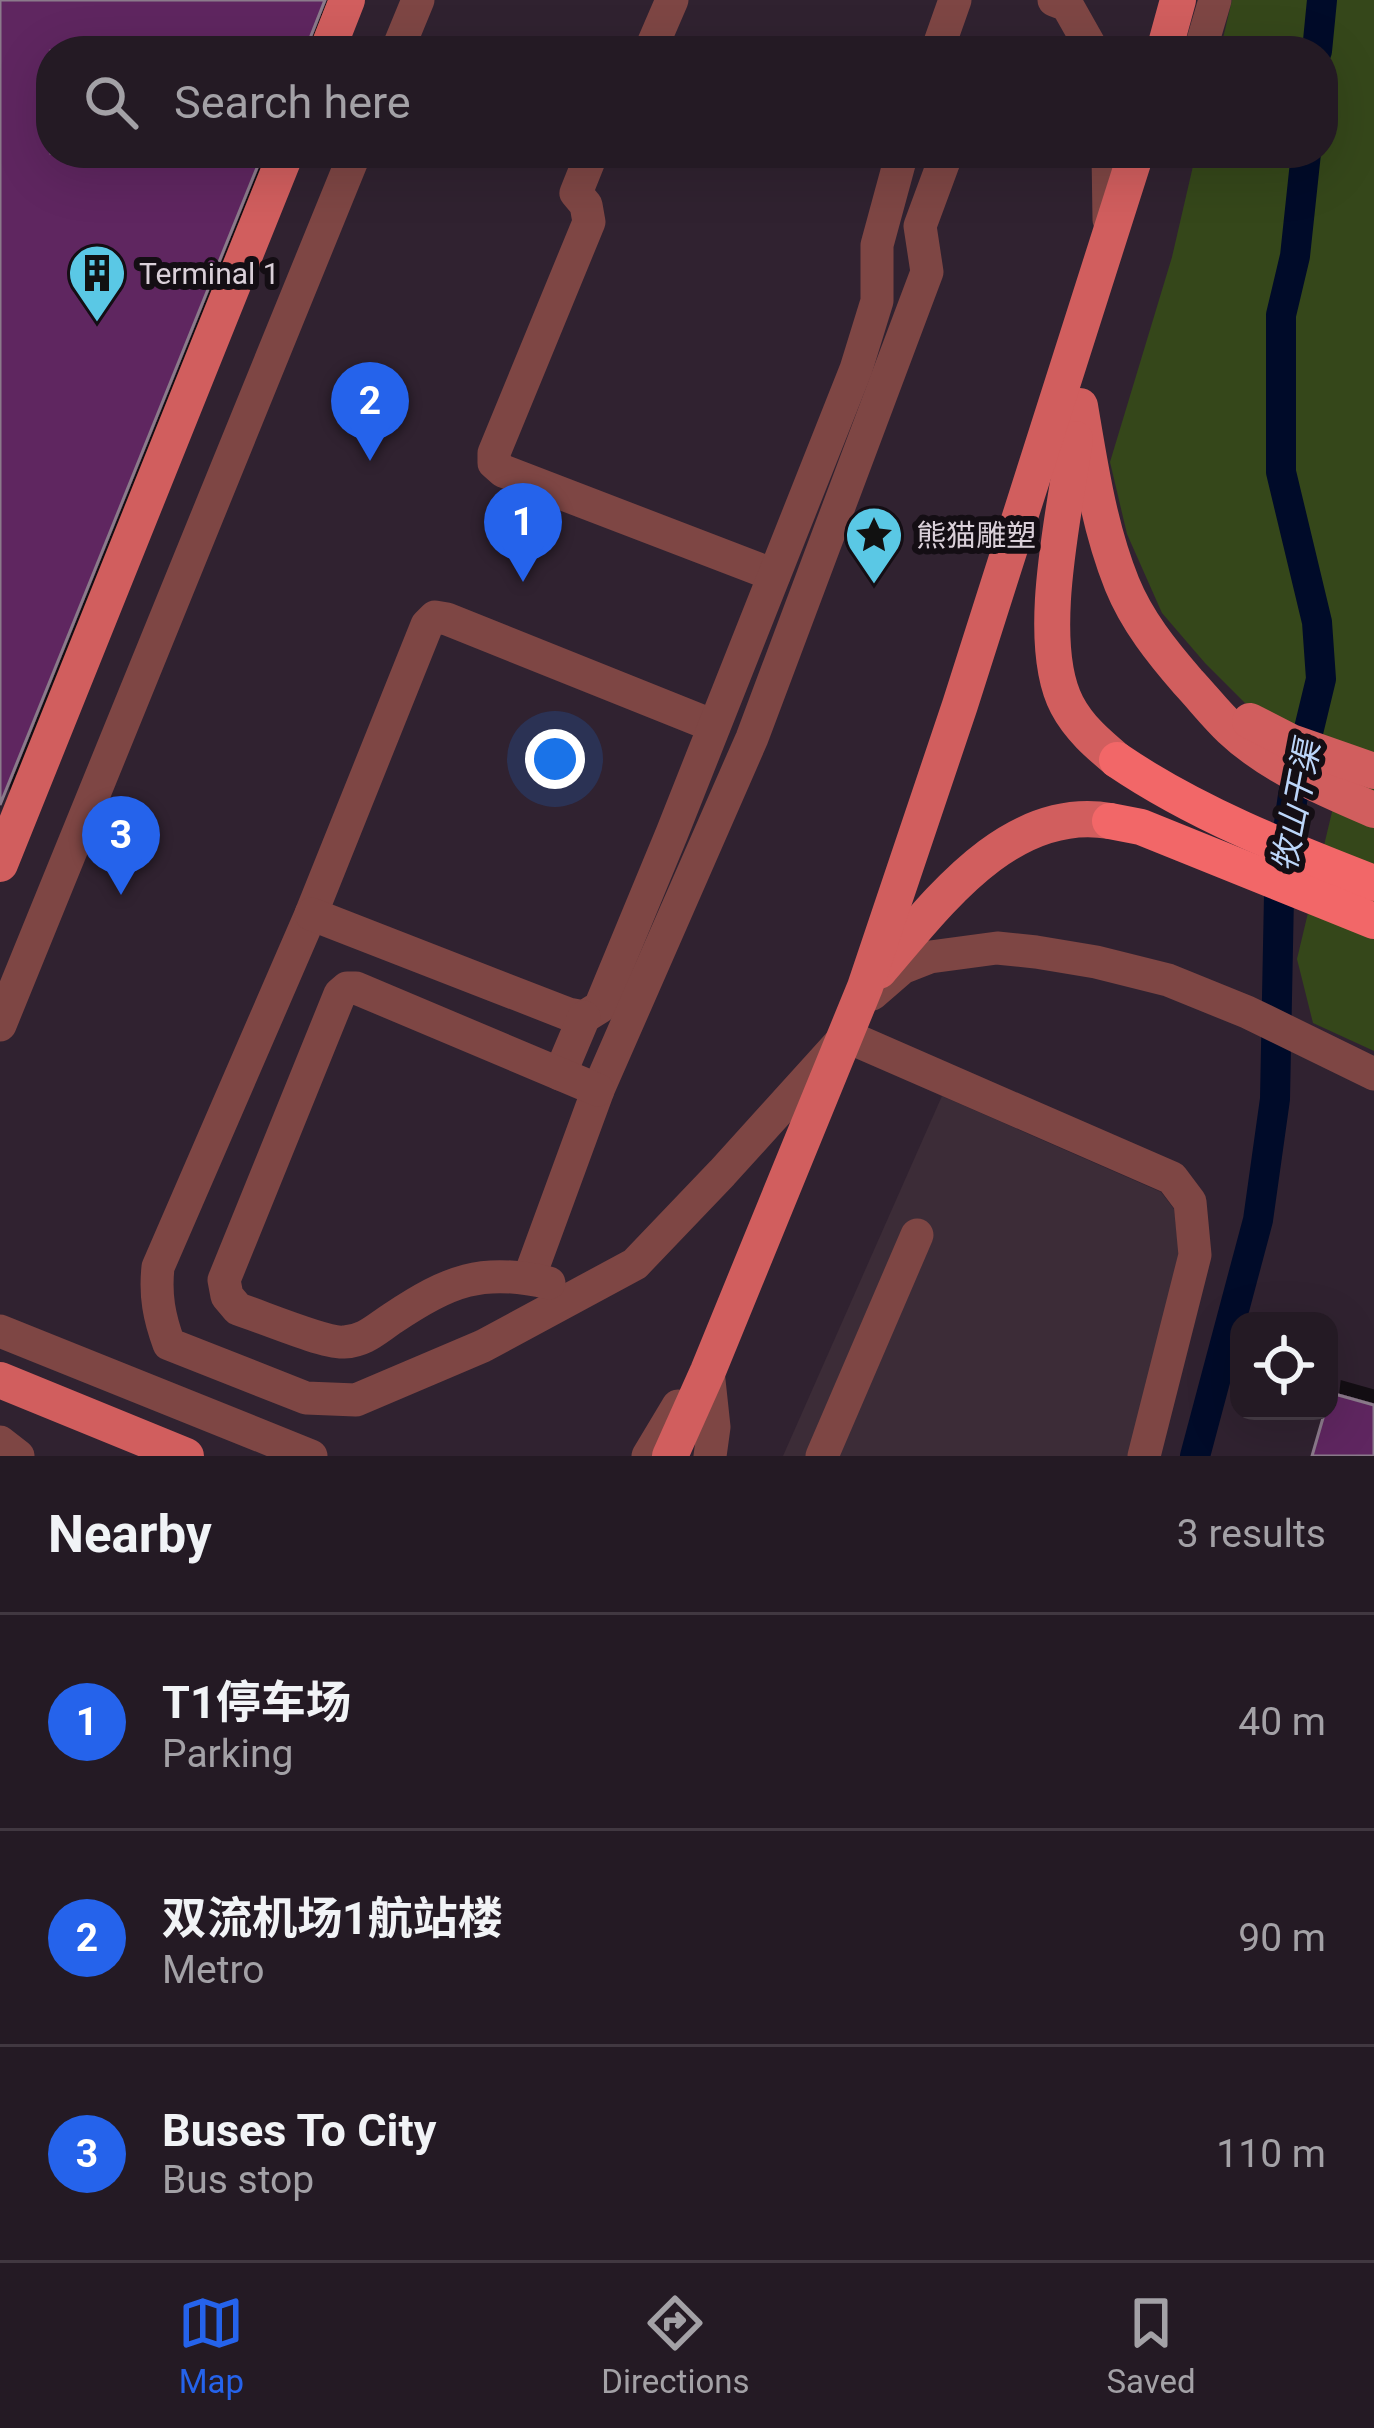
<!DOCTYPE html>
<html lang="en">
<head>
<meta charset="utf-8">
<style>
	:root { --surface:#241a24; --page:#2c232c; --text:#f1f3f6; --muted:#a3a1a6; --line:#413841; --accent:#2563eb }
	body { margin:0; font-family:Roboto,"Noto Sans SC",sans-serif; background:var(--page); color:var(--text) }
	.controls { position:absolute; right:36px; bottom:36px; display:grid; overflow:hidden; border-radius:24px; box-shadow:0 12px 48px #0002 }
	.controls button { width:108px; height:108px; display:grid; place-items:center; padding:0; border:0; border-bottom:3px solid var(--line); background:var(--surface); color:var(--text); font:60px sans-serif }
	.you { position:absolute; left:555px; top:759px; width:42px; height:42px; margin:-30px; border:9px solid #fff; border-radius:50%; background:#1a73e8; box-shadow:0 0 0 18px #1a73e833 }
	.badge { display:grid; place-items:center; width:78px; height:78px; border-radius:50%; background:var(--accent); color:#fff; font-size:39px; font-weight:700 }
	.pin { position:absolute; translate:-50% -99px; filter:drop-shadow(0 3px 6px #0008) }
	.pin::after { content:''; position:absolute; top:63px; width:42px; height:36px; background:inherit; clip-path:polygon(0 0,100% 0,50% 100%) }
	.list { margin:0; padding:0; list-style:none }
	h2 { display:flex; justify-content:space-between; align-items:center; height:156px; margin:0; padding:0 48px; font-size:51px }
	h2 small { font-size:39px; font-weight:400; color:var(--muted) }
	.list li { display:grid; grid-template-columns:78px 1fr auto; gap:36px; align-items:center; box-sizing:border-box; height:216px; padding:0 48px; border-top:3px solid var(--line) }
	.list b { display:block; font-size:45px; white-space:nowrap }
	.list p { margin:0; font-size:39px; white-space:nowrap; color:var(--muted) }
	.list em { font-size:39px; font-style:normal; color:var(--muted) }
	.icon { flex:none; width:66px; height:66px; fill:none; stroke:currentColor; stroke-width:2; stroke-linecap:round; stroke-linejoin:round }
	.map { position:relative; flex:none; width:1374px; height:1456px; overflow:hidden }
	.search { position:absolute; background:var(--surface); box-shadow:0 12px 48px #0002; left:36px; right:36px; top:36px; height:132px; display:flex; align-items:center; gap:30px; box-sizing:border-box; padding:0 42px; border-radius:48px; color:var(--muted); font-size:45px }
	.sheet { height:804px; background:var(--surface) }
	nav { display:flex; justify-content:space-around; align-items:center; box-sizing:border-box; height:168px; border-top:3px solid var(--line); background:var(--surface); font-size:33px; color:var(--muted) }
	nav a { display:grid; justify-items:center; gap:6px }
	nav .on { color:var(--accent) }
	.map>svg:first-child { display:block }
	.commercial { fill:#3c2c37 }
	.green { fill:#35471a }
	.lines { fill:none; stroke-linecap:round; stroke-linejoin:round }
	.canal { stroke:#000b29; stroke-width:30 }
	.building { fill:#5f2861; stroke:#8b7a8b; stroke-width:3; filter:url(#shadow) }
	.minor { stroke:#7e4644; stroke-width:33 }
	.major { stroke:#d15e5e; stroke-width:36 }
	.highway { stroke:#f26768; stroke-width:36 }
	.major-bridge { stroke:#d15e5e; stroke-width:36 }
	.labels { text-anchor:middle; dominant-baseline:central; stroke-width:12; stroke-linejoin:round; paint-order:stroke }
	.poi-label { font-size:30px; fill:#dad0d9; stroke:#140e14; text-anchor:start }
	.water-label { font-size:33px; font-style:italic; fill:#bcd6f9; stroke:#140e14 }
</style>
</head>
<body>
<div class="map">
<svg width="1374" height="1456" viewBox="0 0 1374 1456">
	<defs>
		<filter id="shadow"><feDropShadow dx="11" dy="-11" stdDeviation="0" flood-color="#0009"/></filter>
	</defs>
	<rect width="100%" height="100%" fill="#302230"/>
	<!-- commercial -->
	<polygon class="commercial" points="942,1096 1161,1192 1174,1209 1180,1260 1128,1456 783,1456"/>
	<!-- green -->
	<polygon class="green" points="1232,0 1374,0 1374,1051 1313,1023 1297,959 1346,753 1245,703 1205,663 1162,613 1127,534 1110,462 1172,257 1196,153 1323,153 1323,51 1220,51"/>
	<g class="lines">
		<!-- canal -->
		<g class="canal">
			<polyline points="1317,51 1322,0"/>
			<polyline points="1195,1456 1258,1220 1275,1099 1279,895 1293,795 1321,679 1317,622 1281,472 1281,315 1295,256 1306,153"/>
		</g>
	</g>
	<!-- building -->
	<g class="building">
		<polygon points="0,0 325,0 305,51 51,51 51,153 263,153 0,805"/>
		<polygon points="1331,1393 1374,1405 1374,1456 1312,1456 1325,1411 1329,1411"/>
	</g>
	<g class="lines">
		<!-- minor -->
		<g class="minor">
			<polyline points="1054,0 1067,5 1093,51"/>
			<polyline points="397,51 418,0"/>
			<polyline points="650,51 672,0"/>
			<polyline points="937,51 955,0"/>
			<polyline points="1200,51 1215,0"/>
			<polyline points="592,153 576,193 586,205 589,222 494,453 494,463 503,471 774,575"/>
			<polyline points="1108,153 1109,220"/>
			<path d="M714,726L447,619L435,617L427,625L311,914L158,1267C155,1295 159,1317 169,1344L306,1398L356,1400L483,1346L635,1264L722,1173L846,1036L1172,1178L1190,1202L1195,1255L1144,1456"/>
			<polyline points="311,914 568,1014 584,1017 600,1007 672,833 856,369 877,301 877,245 902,153"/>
			<polyline points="872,994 902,968 930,957 997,948 1036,952 1096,962 1168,980 1247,1012 1374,1074"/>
			<polyline points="0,1025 355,153"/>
			<polyline points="560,1074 584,1017"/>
			<polyline points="529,1278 598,1090 752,738 927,272 920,226 947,153"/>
			<path d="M549,1283C482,1267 449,1281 393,1318C376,1329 365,1341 344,1342C326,1344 260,1316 238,1309L227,1296L224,1280L340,994L347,988H356L598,1090"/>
			<polyline points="0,1331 311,1456"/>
			<polyline points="708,1371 714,1427 710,1456"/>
			<polyline points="0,1442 18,1456"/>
			<polyline points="648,1456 678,1406"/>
			<polyline points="822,1456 917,1235"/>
		</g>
		<!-- major -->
		<g class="major">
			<polyline points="327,51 347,0"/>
			<polyline points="1164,51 1178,0"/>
			<path d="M1080,406C1090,465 1099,527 1122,584C1137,621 1162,652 1188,682C1203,698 1216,715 1231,729C1270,766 1325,789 1374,810"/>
			<path d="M1075,439C1065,510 1034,642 1067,705C1079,728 1098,744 1117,760"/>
			<polyline points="1250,721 1291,742 1374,771"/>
			<polyline points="0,864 286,153"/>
			<path d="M879,971C937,904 1009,804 1110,821"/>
			<polyline points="670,1456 708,1371 865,987 960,705 1136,153"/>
		</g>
		<!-- highway -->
		<g class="highway">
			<path d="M1117,760C1195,813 1286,849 1374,883"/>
			<polyline points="1110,821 1141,827 1374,921"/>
		</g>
		<!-- major-bridge -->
		<polyline class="major-bridge" points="0,1380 186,1456"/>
	</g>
	<!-- icons -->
	<defs>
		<g id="building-pin" transform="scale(3)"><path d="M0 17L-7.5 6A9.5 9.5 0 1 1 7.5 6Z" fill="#5ac8e5" stroke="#140e14"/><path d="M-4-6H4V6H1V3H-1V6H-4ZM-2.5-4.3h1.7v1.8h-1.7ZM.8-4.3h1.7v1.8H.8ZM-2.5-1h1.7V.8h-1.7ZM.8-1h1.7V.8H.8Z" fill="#111"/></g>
		<g id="sight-pin" transform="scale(3)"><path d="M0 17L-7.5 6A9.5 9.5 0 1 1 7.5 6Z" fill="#5ac8e5" stroke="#140e14"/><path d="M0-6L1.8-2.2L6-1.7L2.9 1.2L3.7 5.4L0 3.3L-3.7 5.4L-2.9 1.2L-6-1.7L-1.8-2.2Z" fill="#111"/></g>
	</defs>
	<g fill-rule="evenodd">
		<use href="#building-pin" x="97" y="273"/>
		<use href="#sight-pin" x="874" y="535"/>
	</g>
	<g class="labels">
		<!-- poi labels -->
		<g class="poi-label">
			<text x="139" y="273">Terminal 1</text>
			<text x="916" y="535">熊猫雕塑</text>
		</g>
		<!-- water labels -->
		<g class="water-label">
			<text transform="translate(1296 806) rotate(-79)">牧山干渠</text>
		</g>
	</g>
</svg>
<div class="controls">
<button><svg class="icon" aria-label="locate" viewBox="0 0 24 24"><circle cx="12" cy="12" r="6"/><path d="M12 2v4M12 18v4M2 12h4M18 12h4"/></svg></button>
</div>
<div class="you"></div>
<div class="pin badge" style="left:523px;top:582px">1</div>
<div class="pin badge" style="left:370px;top:461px">2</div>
<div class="pin badge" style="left:121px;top:895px">3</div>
<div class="search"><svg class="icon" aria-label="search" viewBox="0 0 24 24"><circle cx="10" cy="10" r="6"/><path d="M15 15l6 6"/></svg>Search here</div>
</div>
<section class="sheet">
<h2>Nearby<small>3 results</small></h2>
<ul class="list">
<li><span class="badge">1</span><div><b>T1停车场</b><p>Parking</p></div><em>40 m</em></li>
<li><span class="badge">2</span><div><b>双流机场1航站楼</b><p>Metro</p></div><em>90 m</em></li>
<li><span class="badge">3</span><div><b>Buses To City</b><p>Bus stop</p></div><em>110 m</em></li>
</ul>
</section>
<nav>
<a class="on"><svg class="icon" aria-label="map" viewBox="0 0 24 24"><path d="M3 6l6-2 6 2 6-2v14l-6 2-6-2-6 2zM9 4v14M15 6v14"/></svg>Map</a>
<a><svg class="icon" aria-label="directions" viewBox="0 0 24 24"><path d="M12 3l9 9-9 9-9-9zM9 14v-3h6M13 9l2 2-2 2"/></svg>Directions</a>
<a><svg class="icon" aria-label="saved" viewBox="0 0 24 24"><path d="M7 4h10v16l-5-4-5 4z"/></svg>Saved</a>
</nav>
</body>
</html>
